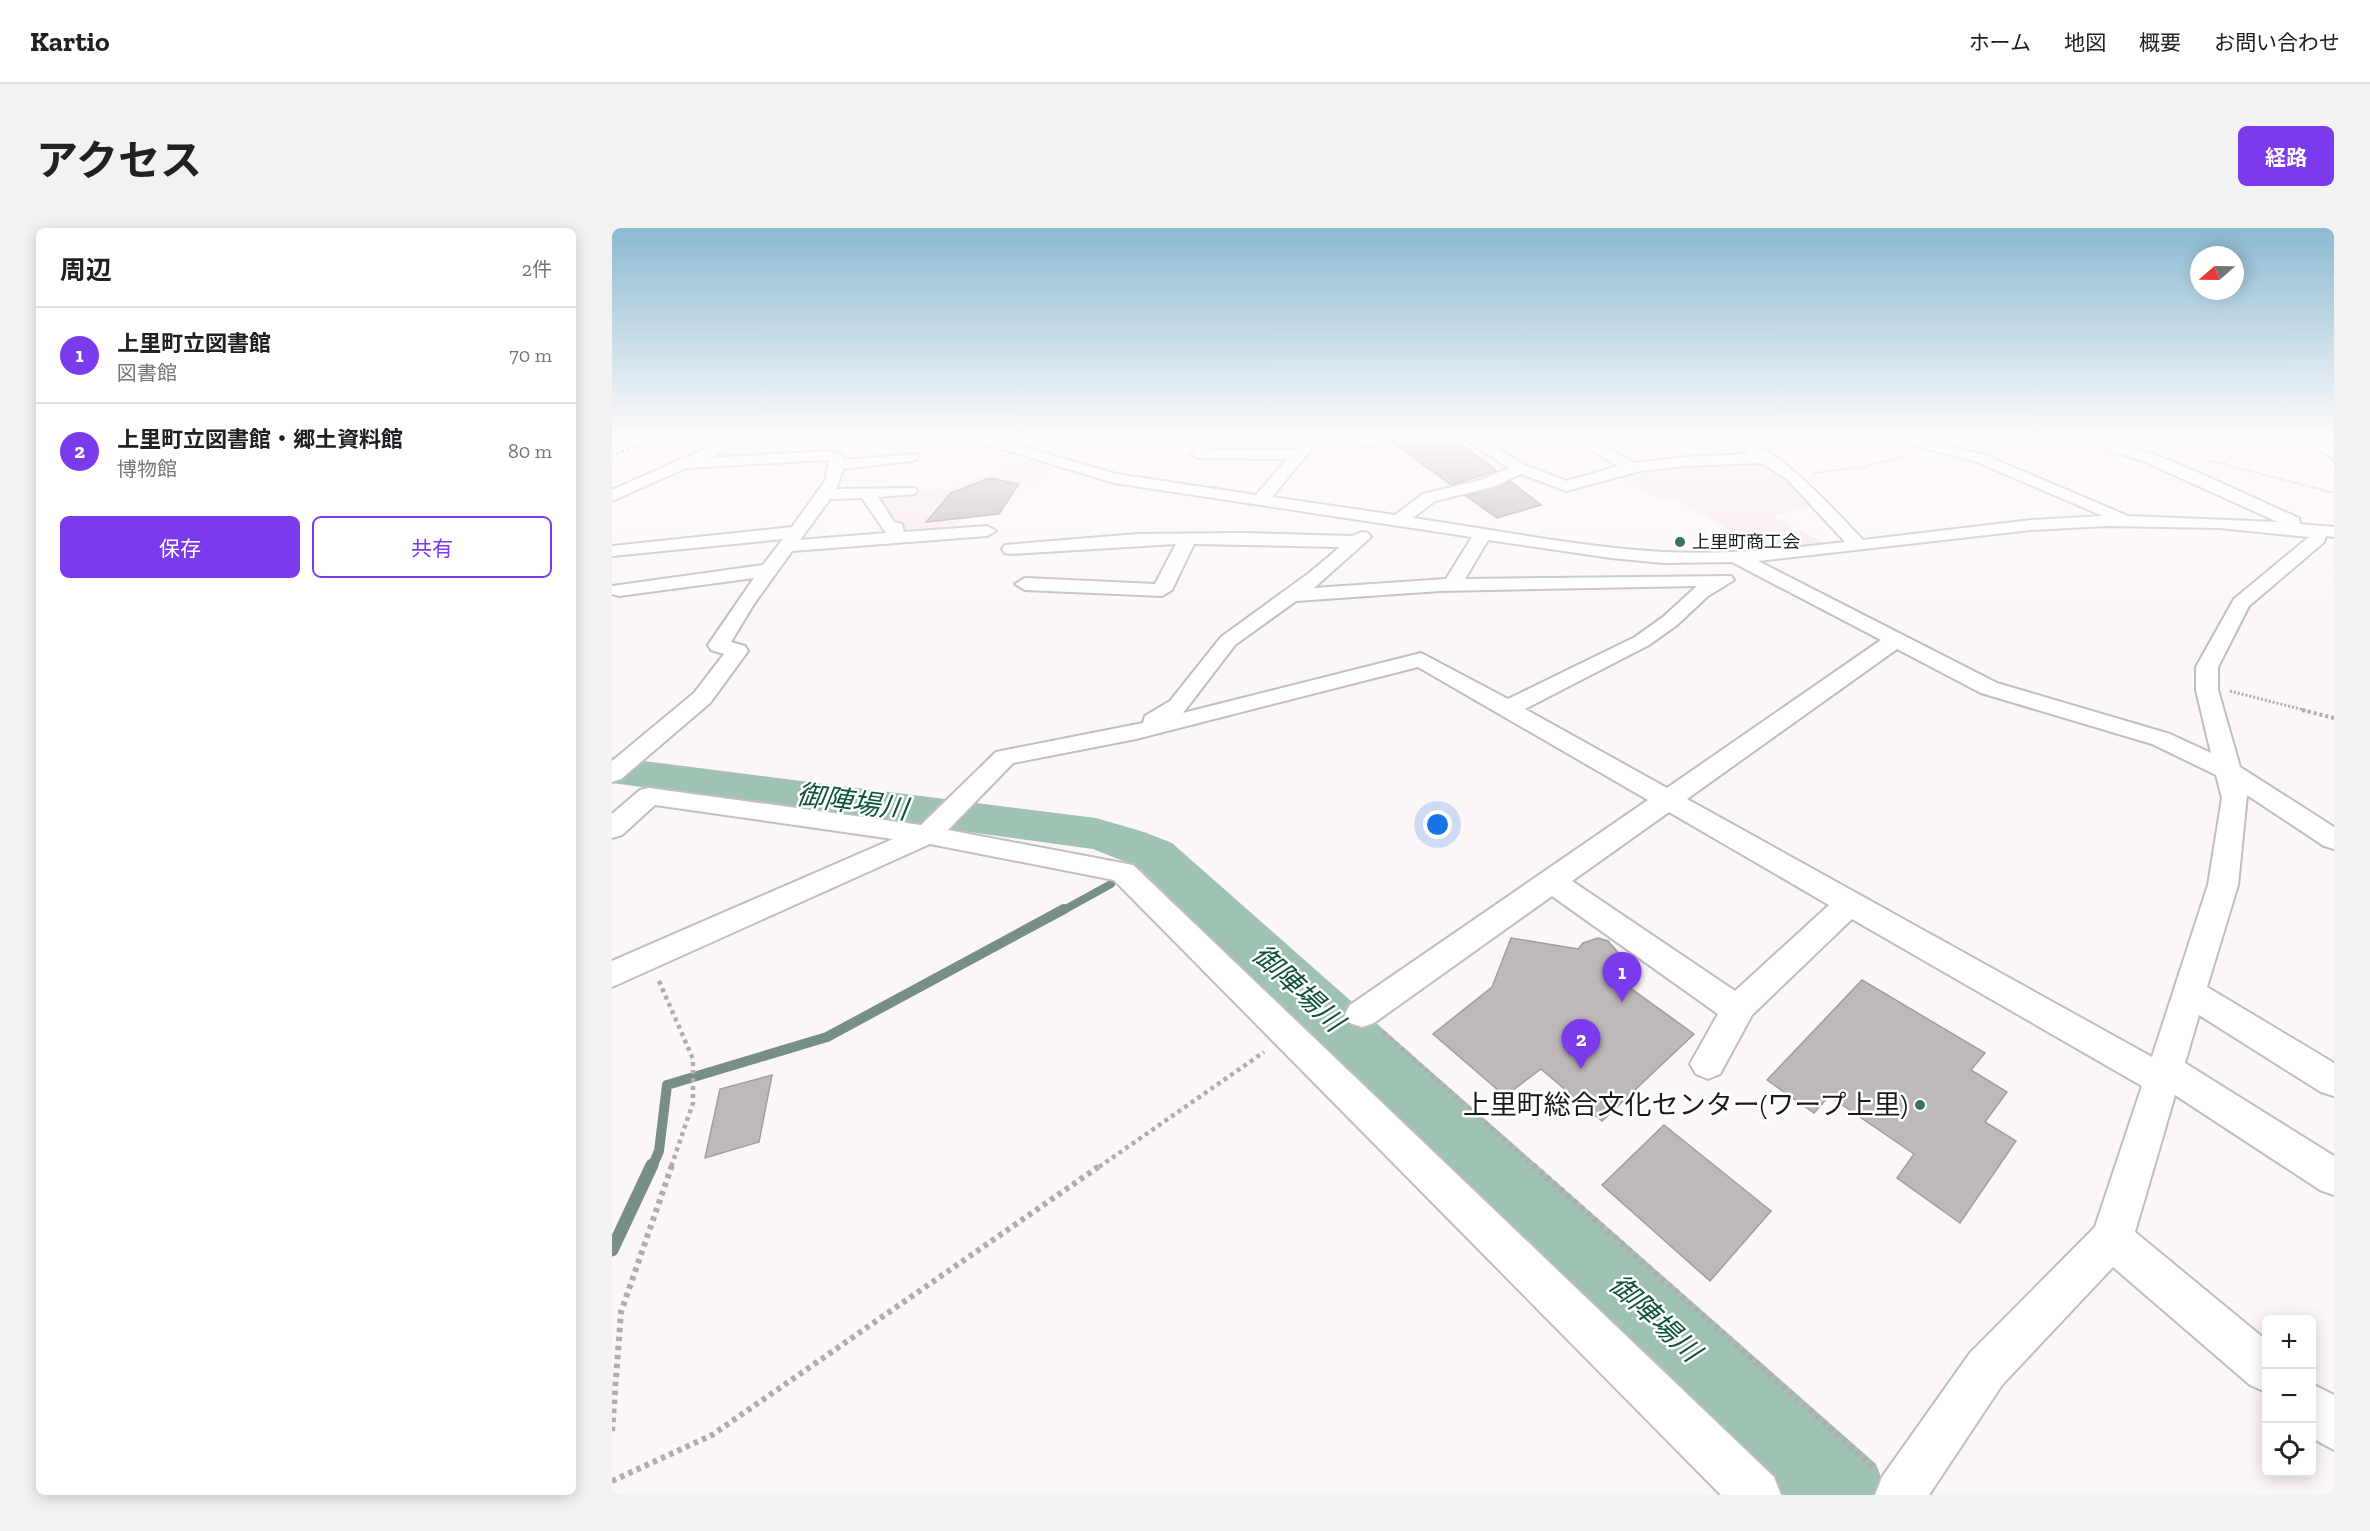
<!DOCTYPE html>
<html lang="ja">
<head>
<meta charset="utf-8">
<style>
	:root { --surface:#fff; --page:#f2f2f2; --text:#202124; --muted:#757577; --line:#e0e0e0; --accent:#7c3aed }
	body { margin:0; font-family:"Zilla Slab","Noto Sans JP",serif; background:var(--page); color:var(--text) }
	.controls { position:absolute; right:18px; bottom:18px; display:grid; overflow:hidden; border-radius:9px; box-shadow:0 3px 15px #0003 }
	.controls button { width:54px; height:54px; display:grid; place-items:center; padding:0; border:0; border-bottom:2px solid var(--line); background:var(--surface); color:var(--text); font:30px sans-serif }
	.compass { position:absolute; left:1578px; top:18px; width:54px; height:54px; border-radius:50%; background:var(--surface); box-shadow:0 3px 15px #0003; rotate:250deg }
	.you { position:absolute; left:826px; top:597px; width:21px; height:21px; margin:-15px; border:4px solid #fff; border-radius:50%; background:#1a73e8; box-shadow:0 0 0 9px #1a73e833 }
	.badge { display:grid; place-items:center; width:39px; height:39px; border-radius:50%; background:var(--accent); color:#fff; font-size:20px; font-weight:700 }
	.pin { position:absolute; translate:-50% -50px; filter:drop-shadow(0 2px 3px #0008) }
	.pin::after { content:''; position:absolute; top:32px; width:21px; height:18px; background:inherit; clip-path:polygon(0 0,100% 0,50% 100%) }
	.list { margin:0; padding:0; list-style:none }
	h2 { display:flex; justify-content:space-between; align-items:center; height:78px; margin:0; padding:0 24px; font-size:26px }
	h2 small { font-size:20px; font-weight:400; color:var(--muted) }
	.list li { display:grid; grid-template-columns:39px 1fr auto; gap:18px; align-items:center; box-sizing:border-box; height:96px; padding:0 24px; border-top:2px solid var(--line) }
	.list b { display:block; font-size:22px; white-space:nowrap }
	.list p { margin:0; font-size:20px; white-space:nowrap; color:var(--muted) }
	.list em { font-size:20px; font-style:normal; color:var(--muted) }
	.actions { display:flex; gap:12px; padding:18px 24px }
	.actions a { flex:1; padding:14px 0; border:2px solid var(--accent); border-radius:9px; text-align:center; font-size:21px; color:var(--accent) }
	.actions .main { background:var(--accent); color:#fff }
	.icon { flex:none; width:33px; height:33px; fill:none; stroke:currentColor; stroke-width:2; stroke-linecap:round; stroke-linejoin:round }
	.map { position:relative; flex:none; width:1722px; height:1267px; overflow:hidden; border-radius:9px }
	header { display:flex; align-items:center; gap:36px; box-sizing:border-box; height:84px; padding:0 30px; background:var(--surface); border-bottom:2px solid var(--line) }
	header strong { font-size:28px }
	nav { display:flex; gap:33px; margin-inline-start:auto; font-size:21px }
	.intro { display:flex; align-items:center; justify-content:space-between; box-sizing:border-box; height:144px; padding:0 36px }
	h1 { margin:0; font-size:42px }
	.button { padding:15px 27px; border-radius:9px; background:var(--accent); color:#fff; font-size:21px; font-weight:700 }
	main { display:flex; gap:36px; padding:0 36px }
	aside { flex:1; background:var(--surface); border-radius:9px; box-shadow:0 3px 15px #0003 }
	.map>svg:first-child { display:block }
	.built { fill:#f6e8ef }
	.lines { fill:none; stroke-linecap:round; stroke-linejoin:round }
	.stream-far2 { stroke:#778f84; stroke-width:8 }
	.stream-far1 { stroke:#778f84; stroke-width:10 }
	.stream { stroke:#778f84; stroke-width:13 }
	.river { fill:#9fc2b2; fill-rule:evenodd }
	.building { fill:#beb8bb; stroke:#a49da0; stroke-width:1.5 }
	.minor-casing { stroke:#c4bdc0; stroke-width:4 }
	.path-far4 { stroke:#b2acaf; stroke-width:2; stroke-dasharray:1.5 1.5; stroke-linecap:butt }
	.path-far3 { stroke:#b2acaf; stroke-width:3; stroke-dasharray:2 2; stroke-linecap:butt }
	.path-far2 { stroke:#b2acaf; stroke-width:4; stroke-dasharray:3 3; stroke-linecap:butt }
	.path-far1 { stroke:#b2acaf; stroke-width:4.5; stroke-dasharray:4 4; stroke-linecap:butt }
	.path { stroke:#b2acaf; stroke-width:6; stroke-dasharray:4.5 4.5; stroke-linecap:butt }
	.minor { fill:#fff; fill-rule:evenodd }
	.rail { stroke:#3e3b3c; stroke-width:2; stroke-dasharray:1.5 4; stroke-linecap:butt }
	.poi-dot { fill:#39735c; stroke:#fff; stroke-width:2 }
	.labels { text-anchor:middle; dominant-baseline:central; stroke-width:5; stroke-linejoin:round; paint-order:stroke }
	.far-poi-label { font-size:18px; fill:#1a1819; stroke:#fff; text-anchor:start }
	.near-poi-label { font-size:27px; fill:#1a1819; stroke:#fff; text-anchor:end }
	.near-water-label { font-size:28px; font-style:italic; fill:#0f523c; stroke:#fff }
</style>
</head>
<body>
<header>
<strong>Kartio</strong>
<nav><a>ホーム</a><a>地図</a><a>概要</a><a>お問い合わせ</a></nav>
</header>
<div class="intro"><h1>アクセス</h1><a class="button">経路</a></div>
<main>
<aside>
<h2>周辺<small>2件</small></h2>
<ul class="list">
<li><span class="badge">1</span><div><b>上里町立図書館</b><p>図書館</p></div><em>70 m</em></li>
<li><span class="badge">2</span><div><b>上里町立図書館・郷土資料館</b><p>博物館</p></div><em>80 m</em></li>
</ul>
<div class="actions"><a class="main">保存</a><a>共有</a></div>
</aside>
<div class="map">
<svg width="1722" height="1267" viewBox="0 0 1722 1267">
	<rect width="100%" height="100%" fill="#fdf6f9"/>
	<!-- built -->
	<g class="built">
		<polygon points="417,231 440,239 432,253 408,254 387,286 352,289 342,301 287,307 260,266 340,260"/>
		<polygon points="1144,232 1170,246 1202,278 1160,288 1212,315 1152,321 1060,269 1046,271 1001,246 1025,241"/>
	</g>
	<g class="lines">
		<!-- stream-far2 -->
		<g class="stream-far2">
			<polyline points="527,638 543,627"/>
			<polyline points="450,683 499,656"/>
		</g>
		<!-- stream-far1 -->
		<polyline class="stream-far1" points="40,939 47,923 55,857 215,809 452,681"/>
		<!-- stream -->
		<polyline class="stream" points="0,1022 40,937"/>
		<!-- river -->
		<polygon class="river" points="0,529 484,590 532,604 560,615 1264,1236 1276,1267 1171,1267 526,639 481,621 0,555"/>
	</g>
	<!-- building -->
	<g class="building">
		<polygon points="770,207 838,207 885,243 839,257"/>
		<polygon points="377,250 407,256 387,286 314,294 339,265"/>
		<polygon points="898,253 929,277 885,290 854,268"/>
		<polygon points="899,710 966,721 971,715 986,710 996,713 1010,729 1010,754 1082,806 990,893 929,841 893,868 821,806 880,759"/>
		<polygon points="1250,752 1373,825 1359,842 1395,864 1373,894 1404,913 1348,995 1285,950 1302,926 1217,868 1202,885 1155,852"/>
		<polygon points="160,847 147,914 93,930 108,861"/>
		<polygon points="1052,897 1159,983 1098,1053 990,957"/>
	</g>
	<g class="lines">
		<!-- minor casing -->
		<g class="minor-casing">
			<g id="minor">
				<path d="M124,207H142L97,230L215,223L230,227L232,232L304,226L306,229L304,232L299,233L231,241L224,261L303,260L305,263L303,266L266,269L282,294L290,296L292,304L375,298L384,303L375,308L180,323L142,376L119,414L133,418L136,423L98,475L9,551L0,554V533L82,465L112,426L99,422L96,417L142,350L7,368L0,366V358L151,337L171,311L0,328V318L180,299L213,253L217,232H214L74,240L0,273V262ZM250,270L274,305L188,312L218,271Z"/>
				<path d="M352,207H373L504,246L644,267L675,231L586,230L579,226L599,207H614L599,222H683L697,207H711L660,269L783,287L811,266L869,252L897,240L847,207H863L913,237L955,253L1006,238L955,207H972L1022,235L1074,229L1136,226L1109,207C1152,202 1222,282 1251,312L1419,292L1491,288L1365,234L1275,210L1273,207H1295L1375,228L1516,288L1666,294L1531,233L1461,210L1459,207C1507,202 1637,269 1687,290L1688,296L1722,299V309L1714,308L1712,314L1637,378L1606,439V462L1628,539L1722,599V621L1712,618L1635,567L1626,657L1595,759L1722,835V868L1709,864L1587,787L1573,835L1722,928V967L1708,962L1563,867L1523,1004L1654,1112V1164L1638,1157L1501,1039L1390,1157L1317,1267H1263L1270,1249L1358,1125L1483,999L1530,858L1240,691L1140,787L1108,846L1096,851L1084,846L1078,836L1106,786L940,668L762,795L750,799L738,795L733,786L738,777L1036,572L806,439L524,511L401,535L336,602L521,637L1162,1249L1169,1267H1109L502,652L318,616L0,759V733L281,611L43,577L10,607L0,610V586L28,562L37,560L309,597L384,524L531,495L533,488L558,473L609,409L697,345L728,319L582,316L560,362L550,368L413,362L403,356L413,350L543,356L564,316L399,326L393,325L390,321L393,317L526,306L633,305L740,308L750,304L756,305L759,309L702,360L834,351L860,309L502,255L354,210ZM1149,235L1175,251L1233,314C1173,321 1111,327 1051,324C967,319 884,302 801,290L823,273L880,259L909,246L954,263L1028,243L1074,238ZM1495,298L1608,300L1697,309L1622,371L1584,439V462L1599,525L1558,506L1385,455L1146,333L1419,302ZM876,312L999,330L1052,335L1120,334L1269,412L1055,560L913,481L1037,417L1065,397L1096,368L1122,352L1119,348L853,351ZM1085,358L1051,389L1023,409L896,471L809,425L571,485L623,417L684,373L828,363ZM1285,421L1369,465L1540,516L1604,547L1610,570L1596,657L1540,829L1075,571ZM1057,584L1217,677L1123,763L960,653Z"/>
				<polygon points="739,207 755,207 764,215 762,218 752,218"/>
				<polygon points="1684,207 1700,207 1722,220 1722,231"/>
				<polygon points="1700,1156 1722,1167 1722,1222 1700,1210"/>
			</g>
		</g>
		<!-- path-far4 -->
		<g class="path-far4">
			<polyline points="1595,232 1722,265"/>
			<polyline points="1611,235 1634,217 1634,207"/>
			<polyline points="1202,245 1252,239 1289,229"/>
		</g>
		<!-- path-far3 -->
		<polyline class="path-far3" points="1618,463 1696,483"/>
		<!-- path-far2 -->
		<polyline class="path-far2" points="1690,482 1722,490"/>
		<!-- path-far1 -->
		<g class="path-far1">
			<polyline points="47,753 81,831 81,875 59,939"/>
			<polyline points="771,804 923,939"/>
			<polyline points="487,939 652,824"/>
		</g>
		<!-- path -->
		<g class="path">
			<polyline points="921,937 1262,1239"/>
			<polyline points="0,1203 9,1084 60,937"/>
			<polyline points="0,1253 100,1207 489,937"/>
		</g>
		<!-- minor -->
		<use href="#minor" class="minor"/>
		<!-- rail -->
		<polyline class="rail" points="0,228 53,207"/>
	</g>
	<!-- sky -->
	<linearGradient id="sky" x2="0" y2="1"><stop stop-color="#8bbad2"/><stop offset="0.54" stop-color="#fefbfc"/><stop offset="1" stop-color="#fefbfc" stop-opacity="0"/></linearGradient>
	<rect width="1722" height="384" fill="url(#sky)"/>
	<!-- markers -->
	<g class="poi-dot">
		<circle cx="1068" cy="314" r="6"/>
		<circle cx="1308" cy="877" r="6"/>
	</g>
	<g class="labels">
		<!-- far-poi labels -->
		<g class="far-poi-label">
			<text x="1080" y="314">上里町商工会</text>
		</g>
		<!-- near-poi labels -->
		<g class="near-poi-label">
			<text x="1296" y="877">上里町総合文化センター(ワープ上里)</text>
		</g>
		<!-- near-water labels -->
		<g class="near-water-label">
			<text transform="translate(240 574) rotate(8)">御陣場川</text>
			<text transform="translate(686 760) rotate(43)">御陣場川</text>
			<text transform="translate(1043 1090) rotate(43)">御陣場川</text>
		</g>
	</g>
</svg>
<div class="controls">
<button>+</button>
<button>−</button>
<button><svg class="icon" aria-label="locate" viewBox="0 0 24 24"><circle cx="12" cy="12" r="6"/><path d="M12 2v4M12 18v4M2 12h4M18 12h4"/></svg></button>
</div>
<svg class="compass" viewBox="-18 -18 36 36"><path d="M0-13l5 13h-10z" fill="#e53935"/><path d="M0 13l5-13h-10z" fill="#757577"/></svg>
<div class="you"></div>
<div class="pin badge" style="left:1010px;top:774px">1</div>
<div class="pin badge" style="left:969px;top:841px">2</div>
</div>
</main>
</body>
</html>
